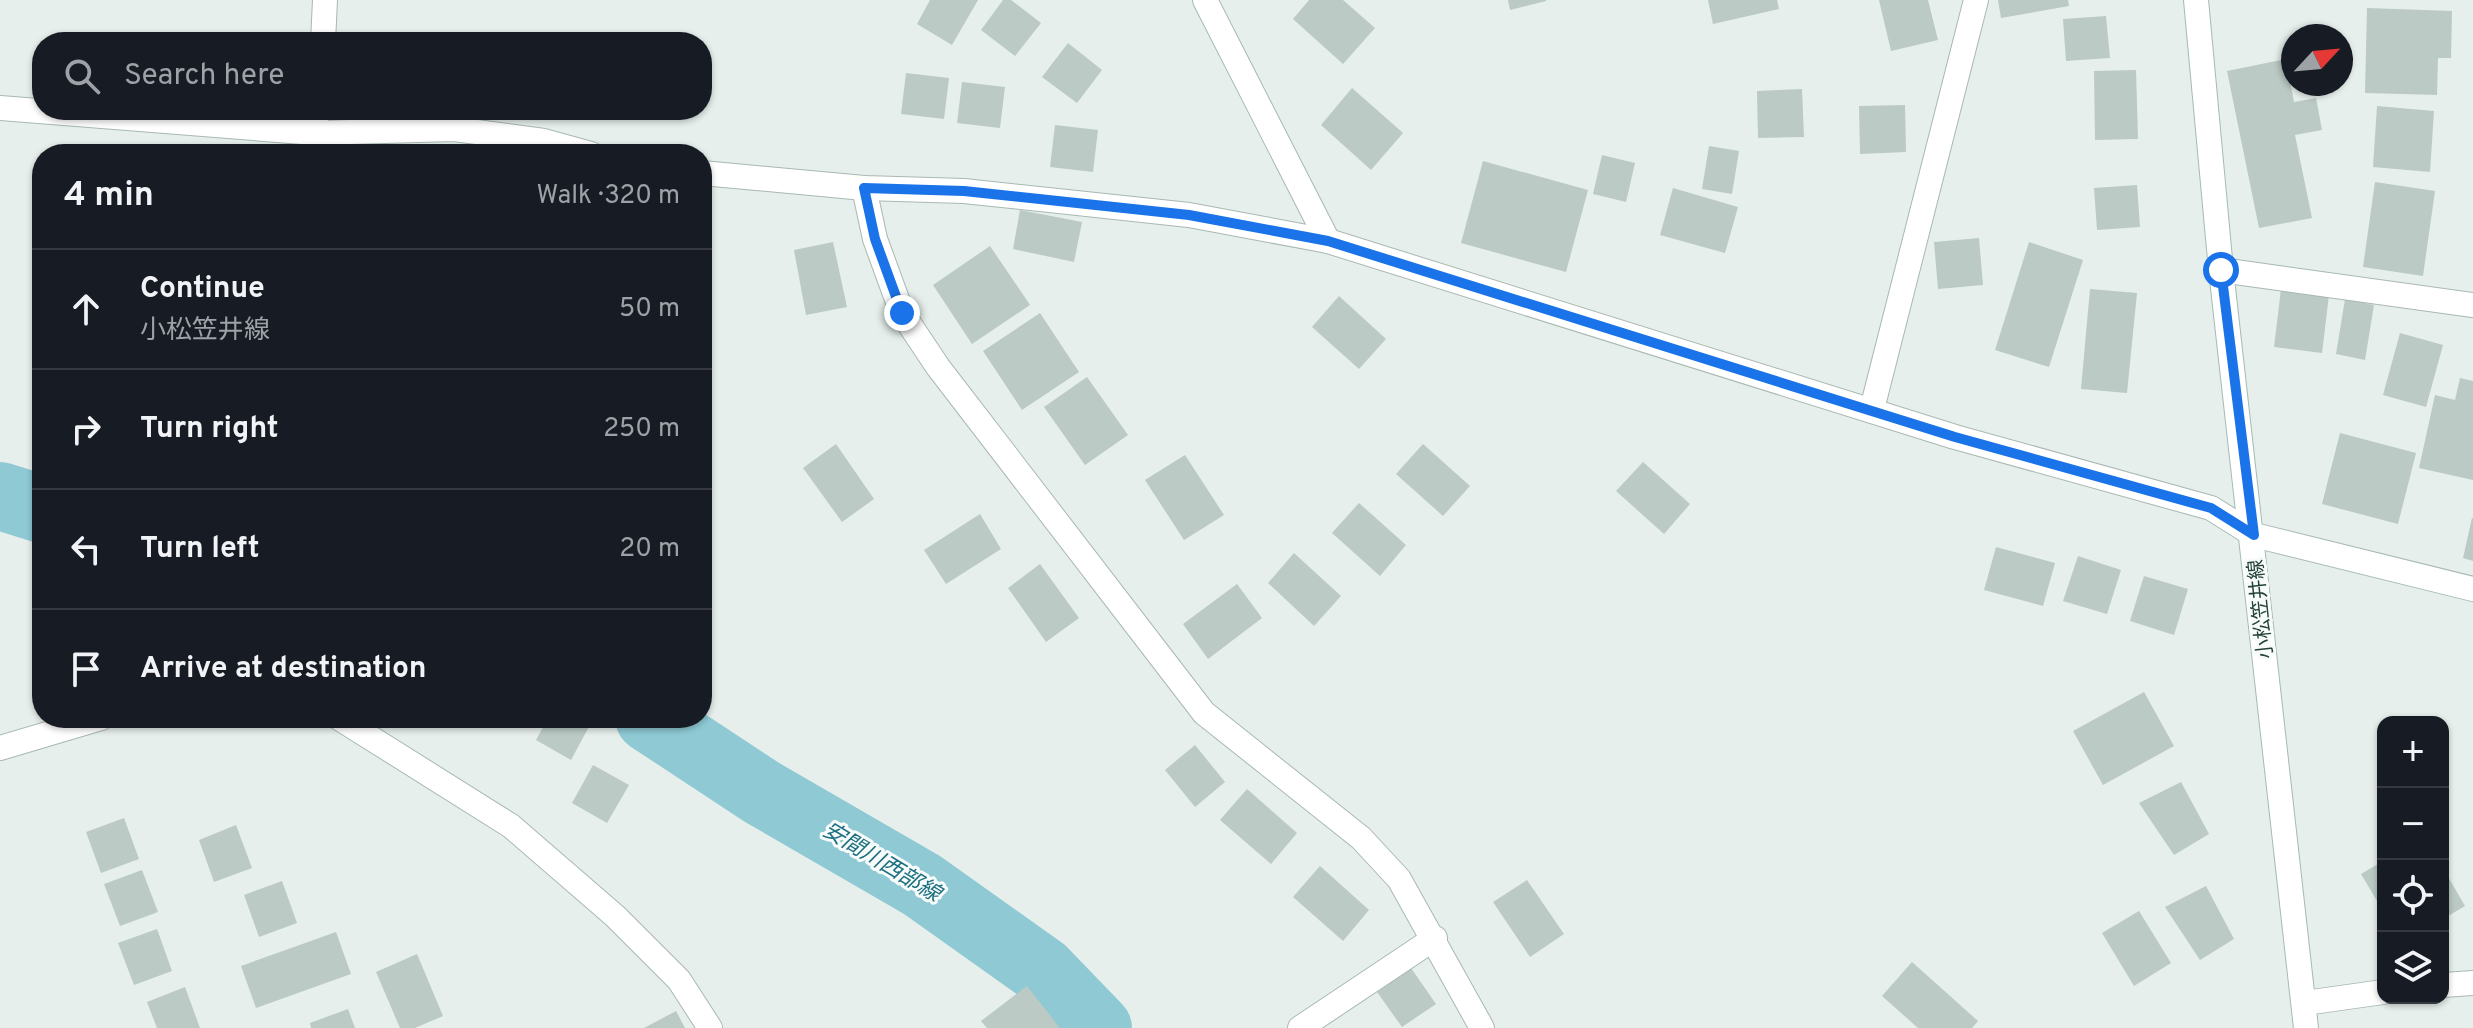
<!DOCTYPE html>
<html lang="en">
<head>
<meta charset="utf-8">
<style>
	:root { --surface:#171b24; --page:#20242c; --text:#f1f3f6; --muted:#9ea1a6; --line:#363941 }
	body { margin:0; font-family:Overpass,"Noto Sans JP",sans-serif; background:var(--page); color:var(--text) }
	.controls { position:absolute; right:24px; bottom:24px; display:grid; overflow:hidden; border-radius:16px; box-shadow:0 2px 6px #0004 }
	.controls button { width:72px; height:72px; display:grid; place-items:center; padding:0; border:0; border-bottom:2px solid var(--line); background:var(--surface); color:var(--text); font:40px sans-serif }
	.compass { position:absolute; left:2281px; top:24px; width:72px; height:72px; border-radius:50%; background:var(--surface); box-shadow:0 2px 6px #0004; rotate:64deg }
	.stop { position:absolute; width:24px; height:24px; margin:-18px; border:6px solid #1a73e8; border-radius:50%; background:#fff }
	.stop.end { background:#1a73e8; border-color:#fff; box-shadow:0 2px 8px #0008 }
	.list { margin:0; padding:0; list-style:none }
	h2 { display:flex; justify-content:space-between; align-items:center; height:104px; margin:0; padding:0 32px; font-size:34px }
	h2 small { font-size:26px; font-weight:400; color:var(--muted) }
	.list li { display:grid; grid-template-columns:52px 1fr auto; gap:24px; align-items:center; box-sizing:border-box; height:120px; padding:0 32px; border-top:2px solid var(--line) }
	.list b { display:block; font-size:30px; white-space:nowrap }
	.list p { margin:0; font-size:26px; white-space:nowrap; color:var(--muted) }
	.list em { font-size:26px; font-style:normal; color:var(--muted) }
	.icon { flex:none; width:44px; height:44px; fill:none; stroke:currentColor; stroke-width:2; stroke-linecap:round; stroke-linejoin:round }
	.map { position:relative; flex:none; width:2473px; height:1028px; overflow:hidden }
	.search { position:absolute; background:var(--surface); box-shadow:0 2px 6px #0004; left:32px; top:32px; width:680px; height:88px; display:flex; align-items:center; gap:20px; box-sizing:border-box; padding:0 28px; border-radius:32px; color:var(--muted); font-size:30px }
	.panel { position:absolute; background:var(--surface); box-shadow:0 2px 6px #0004; left:32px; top:144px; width:680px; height:584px; border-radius:32px }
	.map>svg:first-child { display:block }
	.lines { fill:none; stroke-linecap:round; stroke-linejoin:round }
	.river { stroke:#8ec9d4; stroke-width:68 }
	.building { fill:#bbcac4 }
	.minor-casing { stroke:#a8b8b2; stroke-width:26 }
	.tertiary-casing { stroke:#a8b8b2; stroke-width:26 }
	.secondary-casing { stroke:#a4bbb3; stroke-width:26 }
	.minor { stroke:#fff; stroke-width:24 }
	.tertiary { stroke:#fff; stroke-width:24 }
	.secondary { stroke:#fff; stroke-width:24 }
	.route { stroke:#1a73e8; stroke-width:10 }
	.labels { text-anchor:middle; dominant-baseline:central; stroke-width:6; stroke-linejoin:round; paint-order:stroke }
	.street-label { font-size:20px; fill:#24423a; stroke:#f7fbf9 }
	.water-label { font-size:22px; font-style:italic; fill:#1c6f80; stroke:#f7fbf9 }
</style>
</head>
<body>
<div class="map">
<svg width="2473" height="1028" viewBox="0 0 2473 1028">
	<rect width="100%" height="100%" fill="#e6efeb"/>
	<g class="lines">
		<!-- river -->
		<g class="river">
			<polyline points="0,496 42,509"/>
			<polyline points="649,718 763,793 922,885 1043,971 1098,1028"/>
		</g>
	</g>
	<!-- building -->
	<g class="building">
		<polygon points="930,0 978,0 952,45 917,24"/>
		<polygon points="1003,0 1011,0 1041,23 1015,56 981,30"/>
		<polygon points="1309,0 1343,0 1375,28 1343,64 1293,19"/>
		<polygon points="1508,0 1546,0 1546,1 1510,10"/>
		<polygon points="1708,0 1777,0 1779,9 1713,24"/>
		<polygon points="1879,0 1928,0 1938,40 1891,51"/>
		<polygon points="1998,0 2068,0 2069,6 2001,18"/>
		<polygon points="2367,8 2452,11 2451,58 2438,58 2437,95 2365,93"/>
		<polygon points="2106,16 2110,58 2066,61 2063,19"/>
		<polygon points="1068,43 1102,70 1077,103 1042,77"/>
		<polygon points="2286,59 2294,102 2316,98 2322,130 2295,135 2312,218 2259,228 2227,71"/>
		<polygon points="2136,70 2138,139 2095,140 2094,71"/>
		<polygon points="906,73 949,78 944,119 901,114"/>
		<polygon points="962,82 1005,87 1000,128 957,123"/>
		<polygon points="1352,88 1403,133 1371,170 1321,125"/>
		<polygon points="1802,89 1804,137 1758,138 1757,91"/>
		<polygon points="1905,105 1906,152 1860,154 1859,106"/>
		<polygon points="2377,106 2434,111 2430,172 2373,167"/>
		<polygon points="1055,125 1098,130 1093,172 1050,167"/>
		<polygon points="1709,146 1739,151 1732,194 1702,189"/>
		<polygon points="1602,155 1635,163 1626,202 1593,194"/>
		<polygon points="1483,161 1588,190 1566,272 1461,243"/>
		<polygon points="2375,182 2435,191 2423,276 2363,267"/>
		<polygon points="2137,185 2140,227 2097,230 2094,188"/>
		<polygon points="1673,188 1738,207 1725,253 1660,235"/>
		<polygon points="1020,210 1082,222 1074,262 1013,249"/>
		<polygon points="1979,238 1983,285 1938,289 1934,242"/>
		<polygon points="833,242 847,307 806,315 794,250"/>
		<polygon points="2029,242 2083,260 2049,367 1995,350"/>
		<polygon points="990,246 1030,305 972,344 933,285"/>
		<polygon points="2090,289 2137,293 2127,393 2081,389"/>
		<polygon points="2281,289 2329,295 2322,353 2274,347"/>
		<polygon points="1339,296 1386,339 1359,369 1312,327"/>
		<polygon points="2345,299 2374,305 2365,360 2336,354"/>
		<polygon points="1040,313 1079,372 1022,410 983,351"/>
		<polygon points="2400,333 2443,345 2426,407 2383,395"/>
		<polygon points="1087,377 1128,435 1085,465 1044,407"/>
		<polygon points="2460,378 2473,381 2473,480 2419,468 2435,395 2455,400"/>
		<polygon points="2340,433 2416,453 2398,524 2322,504"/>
		<polygon points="836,444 874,499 842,522 803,468"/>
		<polygon points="1423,444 1470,486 1443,516 1396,474"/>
		<polygon points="1185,455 1224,515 1184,540 1145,480"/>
		<polygon points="1643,462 1690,504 1664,534 1616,491"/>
		<polygon points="1359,503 1406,545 1380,576 1332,533"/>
		<polygon points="980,514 1001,549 946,584 924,550"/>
		<polygon points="2472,518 2473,518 2473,561 2463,558"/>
		<polygon points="1996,547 2055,563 2043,606 1984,590"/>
		<polygon points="1294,553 1341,596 1314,626 1268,583"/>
		<polygon points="2078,556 2121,570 2107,614 2063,601"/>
		<polygon points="1040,564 1079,618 1046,642 1008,588"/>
		<polygon points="2144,576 2188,589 2174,635 2130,621"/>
		<polygon points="1237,584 1262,618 1208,659 1183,624"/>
		<polygon points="2144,692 2174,746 2103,785 2073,731"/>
		<polygon points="548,718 587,718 592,721 571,760 536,740"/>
		<polygon points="1195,745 1225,782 1195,807 1165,770"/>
		<polygon points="593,765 629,785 607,823 572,803"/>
		<polygon points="2181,782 2209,834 2174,855 2139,803"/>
		<polygon points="1247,789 1297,833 1271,864 1220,820"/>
		<polygon points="124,818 139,859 101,873 86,832"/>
		<polygon points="236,825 252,868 214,882 199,840"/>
		<polygon points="2383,861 2383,911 2361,874"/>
		<polygon points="1320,866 1369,910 1343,941 1293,897"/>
		<polygon points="2443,868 2465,906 2443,919"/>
		<polygon points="142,870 158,912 120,926 104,884"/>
		<polygon points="1527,880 1564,934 1530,957 1493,902"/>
		<polygon points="282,881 297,923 259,937 244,895"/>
		<polygon points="2206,886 2234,939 2200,960 2165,907"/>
		<polygon points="2139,911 2171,963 2134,986 2102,933"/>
		<polygon points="157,929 172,971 134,985 118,943"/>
		<polygon points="336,932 351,974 256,1008 241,966"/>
		<polygon points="417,954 443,1016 415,1028 400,1028 376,972"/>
		<polygon points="1912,962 1978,1021 1972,1028 1918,1028 1882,996"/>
		<polygon points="1411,968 1436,1004 1402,1027 1377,992"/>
		<polygon points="1027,986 1060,1028 987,1028 981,1021"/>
		<polygon points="185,987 200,1028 157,1028 147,1002"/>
		<polygon points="348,1009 355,1028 311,1028 310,1023"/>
		<polygon points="676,1011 685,1028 644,1028"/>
	</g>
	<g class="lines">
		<!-- minor casing -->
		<g class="minor-casing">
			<g id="minor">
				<polyline points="1205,0 1328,241"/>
				<polyline points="323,42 325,0"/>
				<polyline points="312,154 317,110"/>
				<polyline points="864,188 875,239 902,313 938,367 1204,713 1361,838 1399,879 1482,1028"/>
				<polyline points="2221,270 2473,305"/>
				<polyline points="1872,409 1976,0"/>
				<polyline points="339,718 511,826 615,916 679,980 710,1028"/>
				<polyline points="0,748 101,718"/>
				<polyline points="1300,1028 1435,938"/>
			</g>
		</g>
		<!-- tertiary casing -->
		<g class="tertiary-casing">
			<g id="tertiary">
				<polyline points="0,108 315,133 454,129 544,141 591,154"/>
				<polyline points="702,173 864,188 964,191 1189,215 1328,241 1955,437 2211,508 2254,535 2473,589"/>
				<polyline points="2443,985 2473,983"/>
				<polyline points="2305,1003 2383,992"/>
			</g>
		</g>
		<!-- secondary casing -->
		<g class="secondary-casing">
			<polyline id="secondary" points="2196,0 2221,270 2306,1028"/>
		</g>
		<!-- minor -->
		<use href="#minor" class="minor"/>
		<!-- tertiary -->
		<use href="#tertiary" class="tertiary"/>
		<!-- secondary -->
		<use href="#secondary" class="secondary"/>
	</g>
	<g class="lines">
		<!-- route -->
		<polyline class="route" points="902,313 875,239 864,188 964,191 1189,215 1328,241 1955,437 2211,508 2254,535 2221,270"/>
	</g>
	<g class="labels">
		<!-- street labels -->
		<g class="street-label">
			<text transform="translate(2262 609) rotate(-96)">小松笠井線</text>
		</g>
		<!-- water labels -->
		<g class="water-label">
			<text transform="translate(881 863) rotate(31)">安間川西部線</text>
		</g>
	</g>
</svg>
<div class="controls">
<button>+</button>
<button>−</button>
<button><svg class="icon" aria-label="locate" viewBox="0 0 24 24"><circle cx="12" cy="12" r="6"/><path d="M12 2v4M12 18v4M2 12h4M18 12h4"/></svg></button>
<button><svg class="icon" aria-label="layers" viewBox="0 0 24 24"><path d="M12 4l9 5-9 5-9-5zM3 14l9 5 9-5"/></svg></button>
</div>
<svg class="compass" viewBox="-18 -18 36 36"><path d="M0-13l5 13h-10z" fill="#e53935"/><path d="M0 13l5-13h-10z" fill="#9ea1a6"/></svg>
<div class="stop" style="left:2221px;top:270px"></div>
<div class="stop end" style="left:902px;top:313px"></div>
<div class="search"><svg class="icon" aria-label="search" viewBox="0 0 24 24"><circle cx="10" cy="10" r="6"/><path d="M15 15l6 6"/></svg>Search here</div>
<section class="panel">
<h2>4 min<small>Walk · 320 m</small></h2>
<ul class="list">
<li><svg class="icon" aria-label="ahead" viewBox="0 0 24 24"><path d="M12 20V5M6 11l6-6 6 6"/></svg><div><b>Continue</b><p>小松笠井線</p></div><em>50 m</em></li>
<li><svg class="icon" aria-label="right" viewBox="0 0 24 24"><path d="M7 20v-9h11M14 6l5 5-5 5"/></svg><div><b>Turn right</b></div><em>250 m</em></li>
<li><svg class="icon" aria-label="left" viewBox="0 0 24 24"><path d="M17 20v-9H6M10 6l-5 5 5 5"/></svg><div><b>Turn left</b></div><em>20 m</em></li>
<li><svg class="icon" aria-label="arrive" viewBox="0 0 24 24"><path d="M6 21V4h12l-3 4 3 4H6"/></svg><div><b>Arrive at destination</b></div></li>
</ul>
</section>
</div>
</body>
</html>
